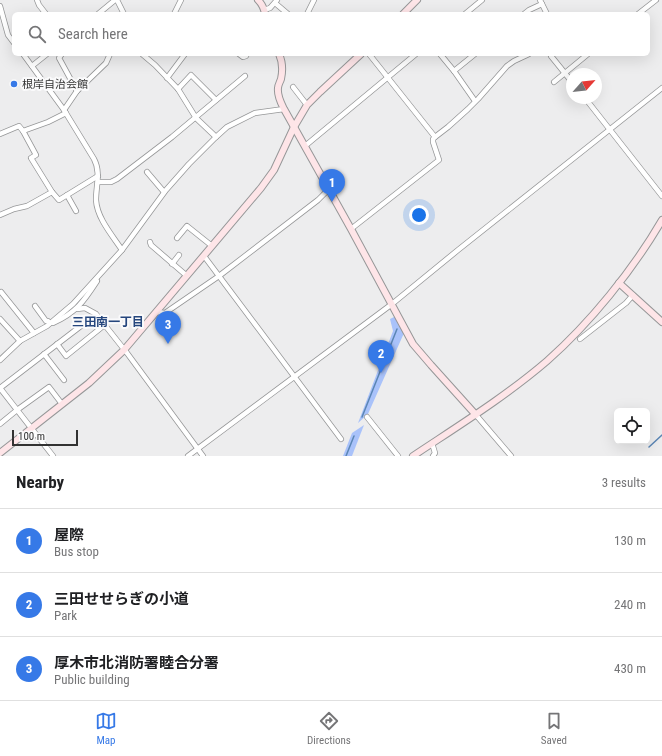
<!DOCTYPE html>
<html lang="en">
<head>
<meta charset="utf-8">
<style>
	:root { --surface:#fff; --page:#f2f2f2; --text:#202124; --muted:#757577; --line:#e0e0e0; --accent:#3679e7 }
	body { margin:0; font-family:"Roboto Condensed","Noto Sans JP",sans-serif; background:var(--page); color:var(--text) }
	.controls { position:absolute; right:12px; bottom:12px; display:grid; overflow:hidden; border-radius:6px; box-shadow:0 4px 16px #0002 }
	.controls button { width:36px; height:36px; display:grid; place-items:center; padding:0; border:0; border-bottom:1px solid var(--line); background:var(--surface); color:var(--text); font:20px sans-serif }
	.compass { position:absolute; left:566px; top:68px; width:36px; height:36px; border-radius:50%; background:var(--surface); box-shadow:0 4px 16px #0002; rotate:63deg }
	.scale { position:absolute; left:12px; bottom:10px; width:66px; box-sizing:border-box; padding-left:4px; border:2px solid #323232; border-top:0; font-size:11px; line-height:14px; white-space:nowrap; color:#323232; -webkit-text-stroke:3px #fafafb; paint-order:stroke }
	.you { position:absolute; left:419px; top:215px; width:14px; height:14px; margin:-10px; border:3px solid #fff; border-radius:50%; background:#1a73e8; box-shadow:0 0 0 6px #1a73e833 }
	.badge { display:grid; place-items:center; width:26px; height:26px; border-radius:50%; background:var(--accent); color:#fff; font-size:13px; font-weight:700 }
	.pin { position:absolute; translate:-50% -33px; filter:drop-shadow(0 1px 2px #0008) }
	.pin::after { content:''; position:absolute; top:21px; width:14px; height:12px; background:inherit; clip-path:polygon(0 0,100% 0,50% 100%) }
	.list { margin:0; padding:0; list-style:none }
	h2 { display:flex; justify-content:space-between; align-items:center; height:52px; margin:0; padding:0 16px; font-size:17px }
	h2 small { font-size:13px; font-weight:400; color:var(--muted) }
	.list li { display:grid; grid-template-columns:26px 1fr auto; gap:12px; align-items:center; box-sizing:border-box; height:64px; padding:0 16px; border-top:1px solid var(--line) }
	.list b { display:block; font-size:15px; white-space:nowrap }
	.list p { margin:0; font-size:13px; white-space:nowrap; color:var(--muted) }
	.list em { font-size:13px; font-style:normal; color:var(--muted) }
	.icon { flex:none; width:22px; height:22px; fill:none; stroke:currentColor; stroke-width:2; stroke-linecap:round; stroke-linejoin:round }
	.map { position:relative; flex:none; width:662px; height:456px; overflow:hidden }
	.search { position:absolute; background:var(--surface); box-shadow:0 4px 16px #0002; left:12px; right:12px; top:12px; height:44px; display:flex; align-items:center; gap:10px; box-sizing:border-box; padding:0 14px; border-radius:6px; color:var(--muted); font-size:15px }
	.sheet { height:244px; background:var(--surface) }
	nav { display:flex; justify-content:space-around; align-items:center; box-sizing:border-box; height:56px; border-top:1px solid var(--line); background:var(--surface); font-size:11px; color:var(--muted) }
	nav a { display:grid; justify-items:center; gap:2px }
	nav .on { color:var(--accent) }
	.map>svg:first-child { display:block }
	.green { fill:#a9c2fa }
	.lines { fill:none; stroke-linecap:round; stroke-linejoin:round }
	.stream { stroke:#5b86b5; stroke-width:1.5 }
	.street-casing { stroke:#969798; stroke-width:6 }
	.secondary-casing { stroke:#969798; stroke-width:8 }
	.street { stroke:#fff; stroke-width:4.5 }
	.secondary { stroke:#fee5e8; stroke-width:6 }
	.poi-dot { fill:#3679e7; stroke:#fafafb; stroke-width:1.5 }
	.labels { text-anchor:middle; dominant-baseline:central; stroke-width:4; stroke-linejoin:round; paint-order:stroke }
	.poi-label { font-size:11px; fill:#323232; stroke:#fafafb; text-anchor:start }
	.neighbourhood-label { font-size:12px; font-weight:bold; fill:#25467d; stroke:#fafafb }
</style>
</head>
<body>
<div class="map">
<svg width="662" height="456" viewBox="0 0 662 456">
	<rect width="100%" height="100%" fill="#ededee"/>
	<!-- green -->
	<g class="green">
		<polygon points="396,316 404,333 368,414 358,423 393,331 390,319"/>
		<polygon points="364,425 352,456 343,456 352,433"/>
	</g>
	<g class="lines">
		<!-- stream -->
		<g class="stream">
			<polyline points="362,417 397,329"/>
			<polyline points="649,447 662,435"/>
			<polyline points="346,456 354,436"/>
		</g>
		<!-- street casing -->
		<g class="street-casing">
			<g id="street">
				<polyline points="37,0 39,5 46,14"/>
				<polyline points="117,0 124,14"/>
				<polyline points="540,0 547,14"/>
				<polyline points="275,3 288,14"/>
				<polyline points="0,6 8,35 14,43"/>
				<polyline points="264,10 270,8 277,0"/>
				<polyline points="98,14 115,0"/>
				<polyline points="174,14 181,0"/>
				<polyline points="307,14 314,0"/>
				<polyline points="465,14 482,0"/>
				<polyline points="524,14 529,10 542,4"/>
				<polyline points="638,14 656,0"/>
				<path d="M23,54L64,110L94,159C101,172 96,186 96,200C97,218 112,235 122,250"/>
				<polyline points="62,54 59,58 77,91"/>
				<polyline points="142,54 155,65 178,89 196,118 216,137"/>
				<polyline points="239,54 243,57 246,56 247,54"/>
				<polyline points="440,54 454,71 475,101"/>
				<polyline points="551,56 572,82"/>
				<polyline points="32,66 47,54"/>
				<polyline points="454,71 475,54"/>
				<polyline points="167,78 185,54"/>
				<polyline points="554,82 588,54"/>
				<polyline points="293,87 307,105"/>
				<polyline points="178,89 191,75 216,100"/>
				<polyline points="585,98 662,196"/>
				<polyline points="64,110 77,91 106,63 110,54"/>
				<polyline points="23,131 36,155 31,158 52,192 59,200 98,176"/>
				<polyline points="0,134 19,126 23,131 48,122 66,113"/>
				<polyline points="435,137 448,127 468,109 478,99 507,66 514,61 529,54"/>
				<polyline points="305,146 416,54"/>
				<polyline points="147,172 164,192"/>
				<polyline points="98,182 111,182 117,179 172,137 245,76"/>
				<polyline points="67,195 76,211"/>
				<polyline points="0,215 14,209 27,206 52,192"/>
				<polyline points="351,229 439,160 433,142 433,139 435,137 369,54"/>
				<polyline points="177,238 187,226 212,246"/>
				<polyline points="150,242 151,245 187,276"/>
				<polyline points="204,256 341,439"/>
				<polyline points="172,264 179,255"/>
				<polyline points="1,292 34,333"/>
				<polyline points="35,306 46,321 48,321 50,323"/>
				<polyline points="77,309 85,308 96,314 127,353 203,456"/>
				<polyline points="157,312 165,313 219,276 318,200 329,189"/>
				<polyline points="0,319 20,341"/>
				<path d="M53,323C76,313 84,301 97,281"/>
				<polyline points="580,339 626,303 633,295"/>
				<polyline points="57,344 66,356 102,327"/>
				<polyline points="44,354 64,380"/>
				<polyline points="0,360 20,341 47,326 73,304 122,250 166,190 189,164 216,137 227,127 255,113 284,109"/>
				<polyline points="476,415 511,456"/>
				<polyline points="367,417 398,456"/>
				<polyline points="0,424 17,410 49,387 62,404"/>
				<polyline points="432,443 435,453 433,456"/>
				<polyline points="53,456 0,388 90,319 92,319 99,329"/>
				<polyline points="188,456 392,304 458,250 662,88"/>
			</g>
		</g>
		<!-- secondary casing -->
		<g class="secondary-casing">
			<g id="secondary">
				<path d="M258,0C262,4 264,8 265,14"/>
				<polyline points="403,14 417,0"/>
				<path d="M279,54C283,63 283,70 281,79C280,82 278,85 278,88C277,96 281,103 284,109L351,229L413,344L431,365L476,415"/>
				<polyline points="619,283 662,322"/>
				<polyline points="0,453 89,383 124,350 261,188 274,170 294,127 307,105 320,92 361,54"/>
				<path d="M413,456C458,426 505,397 547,361C590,323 633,270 662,220"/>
			</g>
		</g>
		<!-- street -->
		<use href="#street" class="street"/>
		<!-- secondary -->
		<use href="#secondary" class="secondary"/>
	</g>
	<!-- markers -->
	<circle class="poi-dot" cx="14" cy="84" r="4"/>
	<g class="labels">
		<!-- poi labels -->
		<g class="poi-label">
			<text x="22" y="84">根岸自治会館</text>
		</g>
		<!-- neighbourhood labels -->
		<g class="neighbourhood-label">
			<text x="108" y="322">三田南一丁目</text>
		</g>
	</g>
</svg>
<div class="controls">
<button><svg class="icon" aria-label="locate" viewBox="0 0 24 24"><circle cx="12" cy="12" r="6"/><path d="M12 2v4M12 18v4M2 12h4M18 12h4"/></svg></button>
</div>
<svg class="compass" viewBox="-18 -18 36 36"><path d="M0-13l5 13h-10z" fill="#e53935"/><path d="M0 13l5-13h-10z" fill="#757577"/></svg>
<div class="scale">100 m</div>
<div class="you"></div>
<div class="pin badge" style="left:332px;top:202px">1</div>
<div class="pin badge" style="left:381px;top:373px">2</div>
<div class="pin badge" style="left:168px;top:344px">3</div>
<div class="search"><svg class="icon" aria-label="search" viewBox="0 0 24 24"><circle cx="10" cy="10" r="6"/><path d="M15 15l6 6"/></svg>Search here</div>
</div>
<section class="sheet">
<h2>Nearby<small>3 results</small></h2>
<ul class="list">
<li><span class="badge">1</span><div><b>屋際</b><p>Bus stop</p></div><em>130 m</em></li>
<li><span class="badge">2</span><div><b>三田せせらぎの小道</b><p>Park</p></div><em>240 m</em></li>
<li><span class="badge">3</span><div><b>厚木市北消防署睦合分署</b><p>Public building</p></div><em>430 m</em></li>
</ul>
</section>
<nav>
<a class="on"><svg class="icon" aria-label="map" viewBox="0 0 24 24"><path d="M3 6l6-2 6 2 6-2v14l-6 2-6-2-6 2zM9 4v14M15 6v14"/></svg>Map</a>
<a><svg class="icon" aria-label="directions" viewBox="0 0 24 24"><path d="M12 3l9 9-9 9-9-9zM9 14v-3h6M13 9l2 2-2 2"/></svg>Directions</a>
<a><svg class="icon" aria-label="saved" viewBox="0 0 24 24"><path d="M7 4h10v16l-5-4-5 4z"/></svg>Saved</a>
</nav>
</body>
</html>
